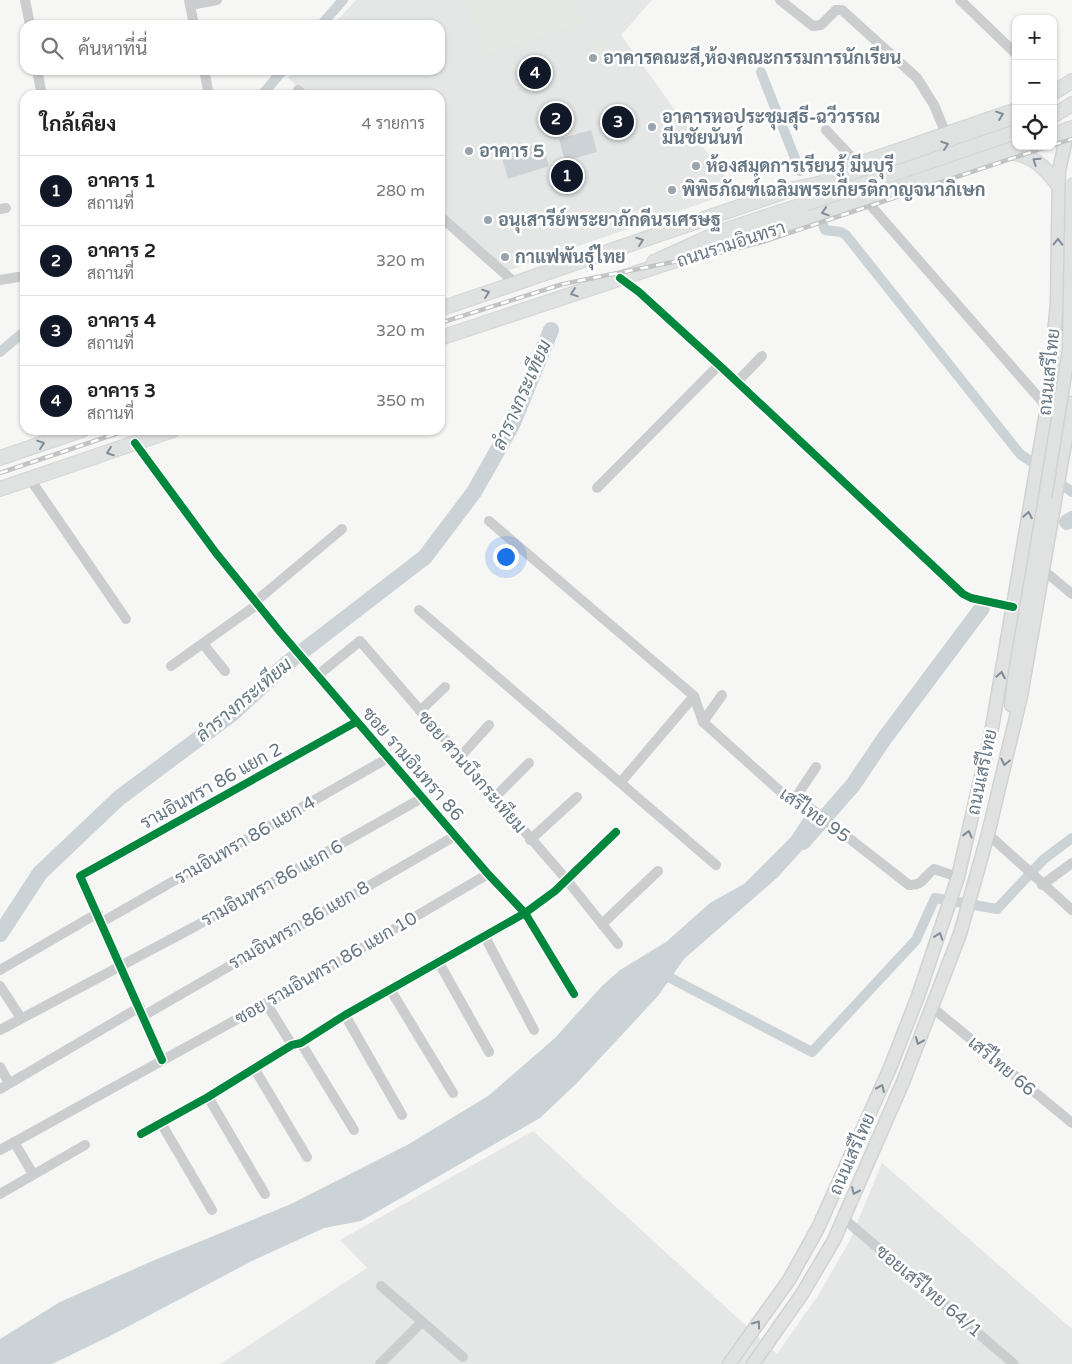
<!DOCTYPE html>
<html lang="th">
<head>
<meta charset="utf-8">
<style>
	:root { --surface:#fff; --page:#f2f2f2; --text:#222; --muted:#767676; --line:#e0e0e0; --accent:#111827 }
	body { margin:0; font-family:"Varela Round",Sarabun,sans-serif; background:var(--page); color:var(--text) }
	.controls { position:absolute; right:15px; top:15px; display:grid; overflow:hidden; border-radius:10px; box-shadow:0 1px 4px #0004 }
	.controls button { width:45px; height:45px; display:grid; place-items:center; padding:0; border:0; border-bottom:1px solid var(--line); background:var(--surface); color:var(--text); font:25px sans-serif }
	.you { position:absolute; left:505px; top:556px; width:18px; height:18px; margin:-12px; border:4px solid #fff; border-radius:50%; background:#1a73e8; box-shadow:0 0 0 8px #1a73e833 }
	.badge { display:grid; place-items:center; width:32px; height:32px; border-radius:50%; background:var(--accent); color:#fff; font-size:16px; font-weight:700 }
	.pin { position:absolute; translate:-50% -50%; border:2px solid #fff; box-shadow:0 1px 5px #0006 }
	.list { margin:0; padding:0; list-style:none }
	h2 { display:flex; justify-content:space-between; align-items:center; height:65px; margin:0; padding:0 20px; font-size:21px }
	h2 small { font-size:16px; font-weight:400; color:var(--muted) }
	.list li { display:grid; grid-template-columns:32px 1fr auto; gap:15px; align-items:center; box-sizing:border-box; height:70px; padding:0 20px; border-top:1px solid var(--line) }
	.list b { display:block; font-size:19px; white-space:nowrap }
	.list p { margin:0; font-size:16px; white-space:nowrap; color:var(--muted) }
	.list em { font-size:16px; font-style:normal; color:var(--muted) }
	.icon { flex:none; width:28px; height:28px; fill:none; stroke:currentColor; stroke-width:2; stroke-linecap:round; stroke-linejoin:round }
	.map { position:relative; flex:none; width:1072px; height:1364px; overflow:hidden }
	.search { position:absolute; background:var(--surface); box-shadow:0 1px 4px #0004; left:20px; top:20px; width:425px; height:55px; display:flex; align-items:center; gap:12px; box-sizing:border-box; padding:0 18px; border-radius:15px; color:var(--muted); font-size:19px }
	.panel { position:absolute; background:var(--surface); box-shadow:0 1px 4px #0004; left:20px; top:90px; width:425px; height:345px; border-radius:15px }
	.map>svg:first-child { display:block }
	.built { fill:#e5e6e6 }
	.green { fill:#e6e9e3 }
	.water { fill:#cbd3d6 }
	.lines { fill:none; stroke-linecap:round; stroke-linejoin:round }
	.canal { stroke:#cbd3d6; stroke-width:10 }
	.river { stroke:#cbd3d6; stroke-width:16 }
	.major-casing { stroke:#d2d2d3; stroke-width:15 }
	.highway-casing { stroke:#d3d4d4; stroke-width:16 }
	.minor { stroke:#cccdce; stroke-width:10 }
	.major { stroke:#e0e1e1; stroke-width:12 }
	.highway { stroke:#e0e1e1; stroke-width:14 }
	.rail-casing { stroke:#c2c3c4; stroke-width:4.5 }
	.rail { stroke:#fff; stroke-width:2.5; stroke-dasharray:8; stroke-linecap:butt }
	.major-bridge-casing { stroke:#d2d2d3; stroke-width:15; stroke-linecap:butt }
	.highway-bridge-casing { stroke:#d3d4d4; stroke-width:16; stroke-linecap:butt }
	.major-bridge { stroke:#e0e1e1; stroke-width:12 }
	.highway-bridge { stroke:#e0e1e1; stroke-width:14 }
	.cycleway-casing { stroke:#fff; stroke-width:11 }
	.cycleway { stroke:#00873e; stroke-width:8 }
	.oneway { stroke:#7f8c97 }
	.poi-dot { fill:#99a3ac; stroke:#fff; stroke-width:2 }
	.labels { text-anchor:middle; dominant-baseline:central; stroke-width:5; stroke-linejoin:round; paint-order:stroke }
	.poi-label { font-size:18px; font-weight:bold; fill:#677784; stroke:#fff; text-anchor:start }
	.street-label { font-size:18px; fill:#677784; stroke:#fff }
	.water-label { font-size:19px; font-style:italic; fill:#63787f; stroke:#fff }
</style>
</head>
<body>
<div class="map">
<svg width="1072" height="1364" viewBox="0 0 1072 1364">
	<rect width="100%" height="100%" fill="#f6f6f5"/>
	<!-- built -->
	<g class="built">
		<polygon points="356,0 652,0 621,35 680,117 737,191 507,271 440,212 440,95 307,95 288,78 294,70 440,70 440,25 333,25"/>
		<polygon points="533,1131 777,1354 819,1294 850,1240 882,1163 1072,1329 1072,1364 220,1364 367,1268 340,1240"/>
	</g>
	<!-- green -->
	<g class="green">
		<polygon points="467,0 578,0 585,22 484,55"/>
		<polygon points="607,39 615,65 602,68 594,43"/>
	</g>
	<!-- water -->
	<g class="water">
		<polygon points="591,130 597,152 565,161 559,139"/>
		<polygon points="542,142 549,166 508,179 501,155"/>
		<polygon points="806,814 821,829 778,877 684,959 658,996 577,1083 540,1118 361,1221 324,1228 252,1261 110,1336 52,1364 0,1364 0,1339 60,1302 150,1262 291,1204 409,1144 488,1096 555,1038 602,986 620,970 666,942 710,903 744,884 791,837"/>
	</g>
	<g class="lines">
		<!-- canal -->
		<g class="canal">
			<polyline points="321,25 343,0"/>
			<polyline points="761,72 800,171"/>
			<polyline points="262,95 283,70"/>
			<polyline points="823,225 825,230 841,232 846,235 1020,454 1042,469"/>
			<polyline points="0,352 25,331"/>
			<polyline points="1053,478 1072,492"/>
			<polyline points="659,972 812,1052 916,940 935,898 997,909 1044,859 1072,838"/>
		</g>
		<!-- river -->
		<g class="river">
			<polyline points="1067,522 1072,519"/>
			<polyline points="803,842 853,785 884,739 982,608"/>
			<polyline points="0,934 40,873 119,798 233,713 286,664 425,557 474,492 512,425 551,330"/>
		</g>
		<!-- major casing -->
		<g class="major-casing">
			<g id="major">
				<polyline points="1011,705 1015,673 1045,498"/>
				<polyline points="729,1364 789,1280 818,1228 890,1068 918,996 958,877 992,728 1047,407 1057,303 1059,171 1068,129"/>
				<polyline points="753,1364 802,1294 834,1240 903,1082 960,934 988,834 1021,696 1072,403"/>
			</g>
		</g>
		<!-- highway casing -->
		<g class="highway-casing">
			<g id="highway">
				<polyline points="1053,93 1072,81"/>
				<polyline points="1053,116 1072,104"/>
				<polyline points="1053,135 1072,128"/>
				<path d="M1007,152C1032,154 1044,166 1058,185"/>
				<polyline points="827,175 1016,110"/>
				<polyline points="654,262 720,232 805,204"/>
				<polyline points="440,309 789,190 847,178 1016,122"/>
				<polyline points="440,338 1021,146"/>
				<polyline points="0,458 82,430"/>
				<polyline points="0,489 173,430"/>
			</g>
		</g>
		<!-- minor -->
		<g class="minor">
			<polyline points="25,0 30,25"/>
			<polyline points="189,0 194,25"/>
			<polyline points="780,0 813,26 821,25 836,10 842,10 917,78 934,105 946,134"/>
			<polyline points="960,0 1016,54"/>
			<polyline points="190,5 217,0"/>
			<polyline points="37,70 42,95"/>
			<polyline points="204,70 209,95"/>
			<polyline points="298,90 303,95"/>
			<polyline points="826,130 858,164"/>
			<polyline points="865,199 1047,407"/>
			<polyline points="0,209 6,208"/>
			<polyline points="440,216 515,283"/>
			<polyline points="620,278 639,292 719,365 963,594 971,598 1013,607"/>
			<polyline points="0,280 18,277"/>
			<polyline points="737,382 762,356"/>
			<polyline points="135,443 216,553 281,633 488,874 525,913 574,994"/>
			<polyline points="30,479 126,619"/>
			<polyline points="597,488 719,365"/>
			<polyline points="489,521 694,696 621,782"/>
			<polyline points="1041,571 1048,574 1072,594"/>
			<polyline points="256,601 342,529"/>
			<polyline points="419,610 716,865"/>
			<polyline points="203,644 225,671"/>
			<polyline points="171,666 258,604"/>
			<polyline points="318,675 360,641 566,879 618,944"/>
			<path d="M694,696L703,722L781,792L805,804L909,885C923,886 924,876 934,869L958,877"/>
			<polyline points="420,711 445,687"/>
			<polyline points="703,722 722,695"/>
			<polyline points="460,757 489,725"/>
			<polyline points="796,797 816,767"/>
			<polyline points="494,798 529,763"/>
			<polyline points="988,834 1072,910"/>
			<polyline points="530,840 577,797"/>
			<polyline points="1042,885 1072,863"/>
			<polyline points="102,922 388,758"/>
			<polyline points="602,924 658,871"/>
			<polyline points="484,935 534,1030"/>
			<polyline points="438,961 489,1052"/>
			<polyline points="0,970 98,913"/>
			<polyline points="0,986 21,1018"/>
			<polyline points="390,989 453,1093"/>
			<polyline points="266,1003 292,1045"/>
			<polyline points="933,1008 1072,1123"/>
			<polyline points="345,1015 402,1115"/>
			<polyline points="143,1016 455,836"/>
			<polyline points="0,1030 194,927 422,798"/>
			<polyline points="301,1043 354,1130"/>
			<polyline points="162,1060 80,876 356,722"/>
			<polyline points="0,1067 9,1083"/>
			<polyline points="254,1068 307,1157"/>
			<polyline points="0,1089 140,1007"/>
			<polyline points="208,1097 265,1194"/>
			<polyline points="161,1123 212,1210"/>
			<polyline points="141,1134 208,1097 292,1045 301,1043 345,1015 525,913 555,891 616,832"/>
			<polyline points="14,1142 33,1174"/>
			<polyline points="0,1150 290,990 488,874"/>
			<polyline points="0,1194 85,1145"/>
			<polyline points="843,1218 1014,1364"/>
			<polyline points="381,1286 463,1357"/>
			<polyline points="380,1364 422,1322"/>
		</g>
		<!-- major -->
		<use href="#major" class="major"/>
		<!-- highway -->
		<use href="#highway" class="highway"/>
		<!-- rail casing -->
		<g class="rail-casing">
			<g id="rail">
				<polyline points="1053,145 1072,139"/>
				<polyline points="440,323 563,284 723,252 762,242 1049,146"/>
				<polyline points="0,473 127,430"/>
			</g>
		</g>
		<!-- rail -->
		<use href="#rail" class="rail"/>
		<!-- major-bridge casing -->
		<g class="major-bridge-casing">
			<polyline id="major-bridge" points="1045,498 1069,350 1072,183"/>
		</g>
		<!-- highway-bridge casing -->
		<g class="highway-bridge-casing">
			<polyline id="highway-bridge" points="805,204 1016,132"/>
		</g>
		<!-- major-bridge -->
		<use href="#major-bridge" class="major-bridge"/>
		<!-- highway-bridge -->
		<use href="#highway-bridge" class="highway-bridge"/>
		<!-- cycleway casing -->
		<g class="cycleway-casing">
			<g id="cycleway">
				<polyline points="620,278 639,292 719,365 963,594 971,598 1013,607"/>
				<polyline points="135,443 216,553 281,633 488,874 525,913 574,994"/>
				<polyline points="162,1060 80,876 356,722"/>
				<polyline points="141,1134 208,1097 292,1045 301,1043 345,1015 525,913 555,891 616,832"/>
			</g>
		</g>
		<!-- cycleway -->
		<use href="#cycleway" class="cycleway"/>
	</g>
	<!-- one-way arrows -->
	<defs><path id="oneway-chevron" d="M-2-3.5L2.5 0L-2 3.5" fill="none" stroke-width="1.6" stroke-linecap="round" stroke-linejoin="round" transform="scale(1.25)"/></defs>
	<g class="oneway">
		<use href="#oneway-chevron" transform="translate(1000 115) rotate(-19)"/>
		<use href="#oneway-chevron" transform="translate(945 145) rotate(-19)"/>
		<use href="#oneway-chevron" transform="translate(1036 161) rotate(-146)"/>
		<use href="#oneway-chevron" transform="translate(825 212) rotate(162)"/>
		<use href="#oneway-chevron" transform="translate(640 241) rotate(-19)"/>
		<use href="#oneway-chevron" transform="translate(1058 242) rotate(-89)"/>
		<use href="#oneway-chevron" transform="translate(486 293) rotate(-19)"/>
		<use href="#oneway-chevron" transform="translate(574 293) rotate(161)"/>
		<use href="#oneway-chevron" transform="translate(41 444) rotate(-19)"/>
		<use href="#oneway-chevron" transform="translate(110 452) rotate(161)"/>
		<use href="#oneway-chevron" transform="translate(1028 515) rotate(-80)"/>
		<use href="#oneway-chevron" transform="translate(1001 675) rotate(-80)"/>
		<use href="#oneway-chevron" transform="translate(1005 762) rotate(102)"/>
		<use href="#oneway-chevron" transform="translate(968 834) rotate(-76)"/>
		<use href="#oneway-chevron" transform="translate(939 936) rotate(-71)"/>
		<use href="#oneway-chevron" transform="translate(919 1041) rotate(112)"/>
		<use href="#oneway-chevron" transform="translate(881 1088) rotate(-66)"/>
		<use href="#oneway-chevron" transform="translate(855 1191) rotate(114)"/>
		<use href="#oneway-chevron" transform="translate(757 1324) rotate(-54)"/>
	</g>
	<!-- markers -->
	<g class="poi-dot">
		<circle cx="593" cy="58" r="5"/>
		<circle cx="652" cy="127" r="5"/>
		<circle cx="469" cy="151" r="5"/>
		<circle cx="696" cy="166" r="5"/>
		<circle cx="672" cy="190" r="5"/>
		<circle cx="488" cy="220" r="5"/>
		<circle cx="505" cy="257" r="5"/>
	</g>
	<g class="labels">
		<!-- poi labels -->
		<g class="poi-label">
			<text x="603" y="58">อาคารคณะสี,ห้องคณะกรรมการนักเรียน</text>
			<text x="662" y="117">อาคารหอประชุมสุธี-ฉวีวรรณ<tspan x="662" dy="21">มีนชัยนันท์</tspan></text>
			<text x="479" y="151">อาคาร 5</text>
			<text x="706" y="166">ห้องสมุดการเรียนรู้ มีนบุรี</text>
			<text x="682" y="190">พิพิธภัณฑ์เฉลิมพระเกียรติกาญจนาภิเษก</text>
			<text x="498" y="220">อนุเสารีย์พระยาภักดีนรเศรษฐ</text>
			<text x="515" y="257">กาแฟพันธ์ุไทย</text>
		</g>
		<!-- street labels -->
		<g class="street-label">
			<text transform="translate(731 244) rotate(-18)">ถนนรามอินทรา</text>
			<text transform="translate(1049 372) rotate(-84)">ถนนเสรีไทย</text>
			<text transform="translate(413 764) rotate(49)">ซอย รามอินทรา 86</text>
			<text transform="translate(472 772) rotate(49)">ซอย สวนบึงกระเทียม</text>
			<text transform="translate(982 772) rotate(-78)">ถนนเสรีไทย</text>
			<text transform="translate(211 786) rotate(-29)">รามอินทรา 86 แยก 2</text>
			<text transform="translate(815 815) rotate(35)">เสรีไทย 95</text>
			<text transform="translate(245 840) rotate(-30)">รามอินทรา 86 แยก 4</text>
			<text transform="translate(272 883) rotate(-29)">รามอินทรา 86 แยก 6</text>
			<text transform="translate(299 925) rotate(-30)">รามอินทรา 86 แยก 8</text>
			<text transform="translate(326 968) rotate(-30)">ซอย รามอินทรา 86 แยก 10</text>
			<text transform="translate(1002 1066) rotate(40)">เสรีไทย 66</text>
			<text transform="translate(852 1154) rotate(-66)">ถนนเสรีไทย</text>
			<text transform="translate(929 1291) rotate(40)">ซอยเสรีไทย 64/1</text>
		</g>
		<!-- water labels -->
		<g class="water-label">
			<text transform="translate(522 395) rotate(-66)">ลำรางกระเทียม</text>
			<text transform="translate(244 700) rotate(-40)">ลำรางกระเทียม</text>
		</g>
	</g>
</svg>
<div class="controls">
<button>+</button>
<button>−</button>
<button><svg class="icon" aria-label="locate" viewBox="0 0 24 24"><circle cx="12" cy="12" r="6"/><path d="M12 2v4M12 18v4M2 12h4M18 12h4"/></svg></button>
</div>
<div class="you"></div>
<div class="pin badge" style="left:567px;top:176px">1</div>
<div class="pin badge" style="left:556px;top:119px">2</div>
<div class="pin badge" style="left:618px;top:122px">3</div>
<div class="pin badge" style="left:535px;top:73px">4</div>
<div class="search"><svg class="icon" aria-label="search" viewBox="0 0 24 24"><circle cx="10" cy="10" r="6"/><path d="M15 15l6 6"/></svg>ค้นหาที่นี่</div>
<section class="panel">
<h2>ใกล้เคียง<small>4 รายการ</small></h2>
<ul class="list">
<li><span class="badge">1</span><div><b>อาคาร 1</b><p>สถานที่</p></div><em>280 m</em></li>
<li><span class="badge">2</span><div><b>อาคาร 2</b><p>สถานที่</p></div><em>320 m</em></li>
<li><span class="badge">3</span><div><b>อาคาร 4</b><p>สถานที่</p></div><em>320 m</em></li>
<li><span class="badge">4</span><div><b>อาคาร 3</b><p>สถานที่</p></div><em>350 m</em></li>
</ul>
</section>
</div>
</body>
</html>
